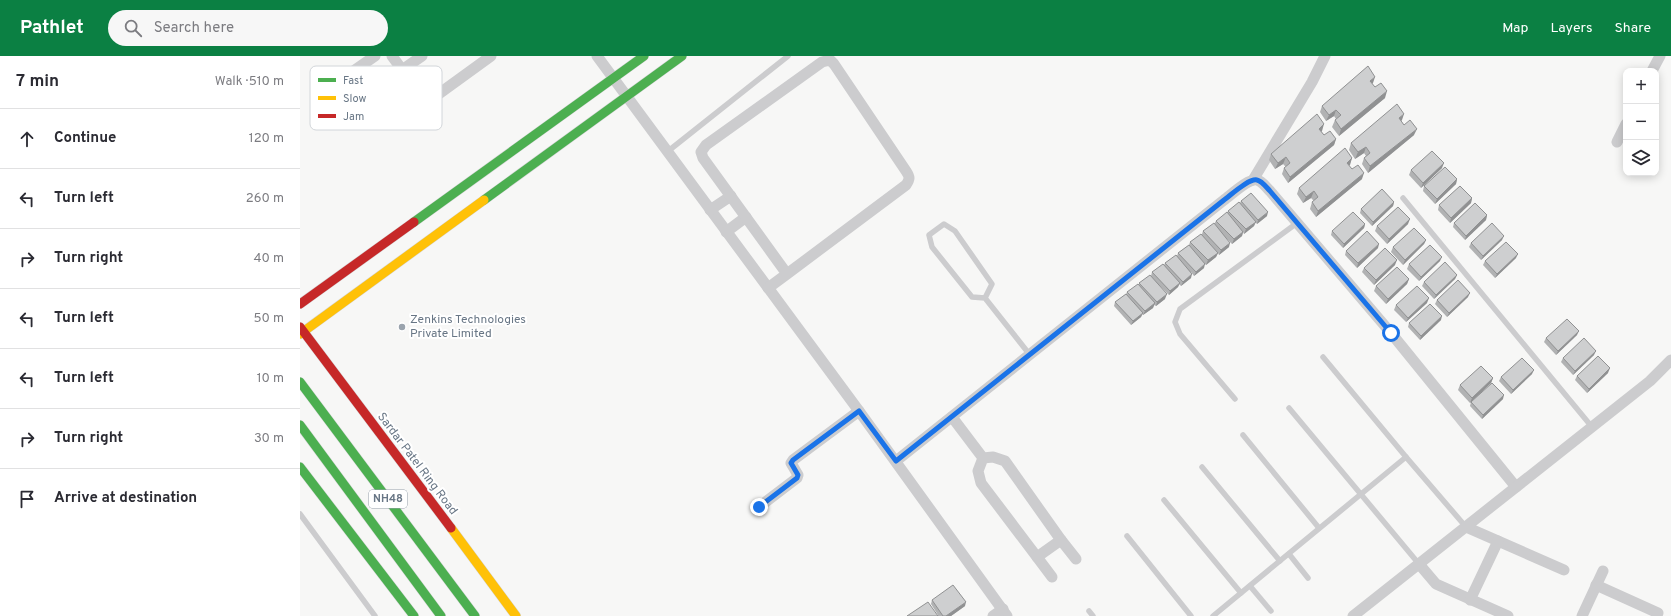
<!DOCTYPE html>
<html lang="en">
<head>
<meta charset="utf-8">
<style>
	:root { --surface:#fff; --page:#f7f7f7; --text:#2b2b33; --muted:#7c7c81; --line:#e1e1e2; --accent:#0b8043 }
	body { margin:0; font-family:Overpass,sans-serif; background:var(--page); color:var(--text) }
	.controls { position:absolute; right:12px; top:12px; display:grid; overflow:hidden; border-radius:8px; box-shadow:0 2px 10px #0003 }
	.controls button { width:36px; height:36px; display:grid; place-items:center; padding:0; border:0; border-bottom:1px solid var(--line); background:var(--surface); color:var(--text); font:20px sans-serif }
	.stop { position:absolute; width:12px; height:12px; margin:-9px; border:3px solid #1a73e8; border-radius:50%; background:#fff }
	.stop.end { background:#1a73e8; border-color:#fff; box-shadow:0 1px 4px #0008 }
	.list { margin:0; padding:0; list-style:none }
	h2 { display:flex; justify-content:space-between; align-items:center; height:52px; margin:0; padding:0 16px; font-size:17px }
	h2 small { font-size:13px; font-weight:400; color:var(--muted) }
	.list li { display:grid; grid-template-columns:26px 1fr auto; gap:12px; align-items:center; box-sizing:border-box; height:60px; padding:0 16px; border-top:1px solid var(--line) }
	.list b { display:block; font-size:15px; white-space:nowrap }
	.list em { font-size:13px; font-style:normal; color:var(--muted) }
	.icon { flex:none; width:22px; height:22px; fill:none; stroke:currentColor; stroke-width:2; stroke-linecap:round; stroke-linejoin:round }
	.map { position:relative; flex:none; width:1371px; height:560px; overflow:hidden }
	header { display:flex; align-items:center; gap:24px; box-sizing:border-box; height:56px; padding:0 20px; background:var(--accent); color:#fff }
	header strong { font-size:19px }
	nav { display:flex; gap:22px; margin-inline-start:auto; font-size:14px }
	.search { width:280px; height:36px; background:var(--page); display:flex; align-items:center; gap:10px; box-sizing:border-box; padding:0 14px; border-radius:22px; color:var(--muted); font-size:15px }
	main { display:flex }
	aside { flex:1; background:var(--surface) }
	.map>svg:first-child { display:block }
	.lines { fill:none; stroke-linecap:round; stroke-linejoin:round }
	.fast-casing { stroke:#d4d5d6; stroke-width:10 }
	.slow-casing { stroke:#d4d5d6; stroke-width:10 }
	.jam-casing { stroke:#d4d5d6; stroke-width:10 }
	.lane { stroke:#ccccce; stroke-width:5.5 }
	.street { stroke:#ccccce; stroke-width:11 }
	.fast { stroke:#4caf50; stroke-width:9 }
	.slow { stroke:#ffc107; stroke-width:9 }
	.jam { stroke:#c62828; stroke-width:9 }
	.wall { fill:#b1b2b3 }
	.shaded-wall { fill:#909192 }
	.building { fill:#cecfd0; stroke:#909192 }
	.route { stroke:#1a73e8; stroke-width:5 }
	.poi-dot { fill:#9aa3ad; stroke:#fff; stroke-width:1.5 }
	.labels { text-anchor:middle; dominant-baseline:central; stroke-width:4; stroke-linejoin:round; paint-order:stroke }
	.shield { fill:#fff; stroke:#959faa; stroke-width:1 }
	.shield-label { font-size:11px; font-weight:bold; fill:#687685 }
	.poi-label { font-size:12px; fill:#687685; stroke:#fff; text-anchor:start }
	.street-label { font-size:12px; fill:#687685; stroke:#fff }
	.key { fill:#fff; stroke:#d2d6da; stroke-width:1 }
	.key-label { font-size:11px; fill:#687685 }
</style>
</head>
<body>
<header>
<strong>Pathlet</strong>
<div class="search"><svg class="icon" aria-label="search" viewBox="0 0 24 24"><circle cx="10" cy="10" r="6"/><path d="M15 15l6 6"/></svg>Search here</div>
<nav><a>Map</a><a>Layers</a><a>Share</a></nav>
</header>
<main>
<aside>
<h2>7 min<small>Walk · 510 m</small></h2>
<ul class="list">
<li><svg class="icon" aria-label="ahead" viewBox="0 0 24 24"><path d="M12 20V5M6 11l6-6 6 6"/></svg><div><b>Continue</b></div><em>120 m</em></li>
<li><svg class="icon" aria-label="left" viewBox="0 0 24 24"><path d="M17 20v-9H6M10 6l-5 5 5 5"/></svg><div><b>Turn left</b></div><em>260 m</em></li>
<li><svg class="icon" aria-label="right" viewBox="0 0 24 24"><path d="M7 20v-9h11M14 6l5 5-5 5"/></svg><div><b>Turn right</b></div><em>40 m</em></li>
<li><svg class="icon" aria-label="left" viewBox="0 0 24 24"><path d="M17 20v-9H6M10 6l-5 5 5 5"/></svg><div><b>Turn left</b></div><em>50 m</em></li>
<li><svg class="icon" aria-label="left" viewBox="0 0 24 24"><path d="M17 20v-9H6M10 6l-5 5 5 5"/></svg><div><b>Turn left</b></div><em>10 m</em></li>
<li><svg class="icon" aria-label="right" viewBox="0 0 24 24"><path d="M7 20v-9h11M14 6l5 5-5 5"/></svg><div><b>Turn right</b></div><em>30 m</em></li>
<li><svg class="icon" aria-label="arrive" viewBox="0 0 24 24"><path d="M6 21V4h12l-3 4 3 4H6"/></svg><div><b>Arrive at destination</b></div></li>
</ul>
</aside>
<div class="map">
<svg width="1371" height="560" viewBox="0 0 1371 560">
	<rect width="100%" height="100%" fill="#f7f7f6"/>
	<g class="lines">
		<!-- fast casing -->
		<g class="fast-casing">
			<g id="fast">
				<polyline points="184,144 382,0"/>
				<polyline points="114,166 344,0"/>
				<polyline points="0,326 175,560"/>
				<polyline points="0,369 141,560"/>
				<polyline points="0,411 114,560"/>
			</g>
		</g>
		<!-- slow casing -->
		<g class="slow-casing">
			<g id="slow">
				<polyline points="0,278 184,144"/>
				<polyline points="151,472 216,560"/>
			</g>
		</g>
		<!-- jam casing -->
		<g class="jam-casing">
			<g id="jam">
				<polyline points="0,248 114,166"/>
				<polyline points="0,271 151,472"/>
			</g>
		</g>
		<!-- lane -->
		<g class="lane">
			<polyline points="367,96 488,0"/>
			<polyline points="1103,142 1292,371"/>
			<polyline points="685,242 672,241 632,191 629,179 644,168 655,175 692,228 685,242 730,299"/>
			<polyline points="1023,301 1106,401 1166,471"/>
			<polyline points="935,343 880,278 875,266 880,253 997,167"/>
			<polyline points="989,352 1119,508"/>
			<polyline points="943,379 1019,472"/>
			<polyline points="902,411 980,505"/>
			<polyline points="864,444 941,537"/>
			<polyline points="0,458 75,560"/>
			<polyline points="827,480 891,560"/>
			<polyline points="989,498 1008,522"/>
			<polyline points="950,530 971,555"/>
			<polyline points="789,555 793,560"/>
			<polyline points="913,560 1106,401"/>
		</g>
		<!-- street -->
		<g class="street">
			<polyline points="75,0 42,23 40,27 41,32 58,57 63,59 67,57 110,25"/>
			<polyline points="92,0 122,41 129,45 191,0"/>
			<polyline points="297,0 559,355 707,560"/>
			<polyline points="102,14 122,0"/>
			<polyline points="1352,15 1360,0"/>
			<polyline points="1317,86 1326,68"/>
			<polyline points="953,124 1012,26 1025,0"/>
			<polyline points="410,154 431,140"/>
			<polyline points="426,176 446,161"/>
			<path d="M468,232L487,218L606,129C610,123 610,121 606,115L534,8L530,4L522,6L406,89L401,96L403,102L487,218"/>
			<polyline points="652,361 683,402 678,415 681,427 737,501 761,484 705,405 693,401 683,402"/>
			<path d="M596,405L924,144C931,139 949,122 957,124C962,125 966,131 970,135L1091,277L1216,431"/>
			<polyline points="459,451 497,422 498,419 491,407 493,404 559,355"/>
			<polyline points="1166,471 1264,514"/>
			<polyline points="761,484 776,503"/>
			<polyline points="737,501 752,521"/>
			<polyline points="1119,508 1136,528 1208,560"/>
			<polyline points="1296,529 1358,557"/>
			<polyline points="1170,544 1198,485"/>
			<polyline points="693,560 703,553"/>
			<polyline points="1053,560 1350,325 1371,304"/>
			<polyline points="1282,560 1303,515"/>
		</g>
		<!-- fast -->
		<use href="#fast" class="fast"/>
		<!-- slow -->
		<use href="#slow" class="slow"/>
		<!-- jam -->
		<use href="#jam" class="jam"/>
	</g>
	<!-- wall -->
	<g class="wall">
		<polygon points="1073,27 1072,28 1075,31 1085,42 1039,80 1032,71 1035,64 1036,63 1034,60 1026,65 1020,56 1022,50"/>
		<polygon points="1102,64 1101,65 1104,69 1114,79 1068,117 1062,108 1064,102 1066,100 1064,97 1055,103 1049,94 1051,87"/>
		<polygon points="1021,75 1024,79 1036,83 1034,89 988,127 982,118 984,112 986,111 983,108 975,113 969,104 971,98 1022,75"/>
		<polygon points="1052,102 1049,110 1062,123 1016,161 1010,153 1012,146 1014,145 1011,142 1003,147 997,138 999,132"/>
		<polygon points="1142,112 1121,132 1109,119 1111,114"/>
		<polygon points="1157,123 1156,128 1135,148 1123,135 1124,130"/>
		<polygon points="1172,142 1171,147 1150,167 1138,154 1139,149"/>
		<polygon points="941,145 967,160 957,168 955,166 954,170 944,178 943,176 942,180 932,188 924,180 929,191 919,199 918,197 916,201 906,209 903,206 904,212 894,220 891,216 891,222 881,230 879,228 878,231 869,239 857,227 865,243 856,250 854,249 853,252 843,259 842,258 841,261 831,269 814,250 815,246 826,238 827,236 839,229 839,227 851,220 852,216 864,209 865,207 877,200 878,197 889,189 890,186 902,178 903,175 914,168 916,165 927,157 928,155 940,147"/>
		<polygon points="1094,146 1093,150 1072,170 1060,157 1061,153"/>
		<polygon points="1187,159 1186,164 1165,184 1153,171 1154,167"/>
		<polygon points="1065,168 1064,172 1043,192 1031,179 1032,175"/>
		<polygon points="1108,168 1087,188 1075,175 1077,170"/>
		<polygon points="1126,184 1124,188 1103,209 1091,196 1093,191"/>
		<polygon points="1202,184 1181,204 1169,191 1171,187"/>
		<polygon points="1078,192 1057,212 1045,199 1046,195"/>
		<polygon points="1216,202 1195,222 1183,209 1185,205"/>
		<polygon points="1140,205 1119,225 1107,213 1109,208"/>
		<polygon points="1095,209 1074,229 1062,216 1064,212"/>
		<polygon points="1157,219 1155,223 1134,243 1122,230 1124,226"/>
		<polygon points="1109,223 1107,228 1086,248 1074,235 1076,230"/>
		<polygon points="1168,241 1147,261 1135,248 1137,244"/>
		<polygon points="1127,247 1106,266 1094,254 1096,249"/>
		<polygon points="1141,264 1120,284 1108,271 1109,267"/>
		<polygon points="1277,279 1256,299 1244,286 1246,282"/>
		<polygon points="1294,299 1273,319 1261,306 1263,302"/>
		<polygon points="1308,317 1287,337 1275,324 1277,320"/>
		<polygon points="1232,318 1211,338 1199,325 1201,321"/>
		<polygon points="1193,322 1191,327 1170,347 1158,334 1160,329"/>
		<polygon points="1203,343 1182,363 1170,350 1171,346"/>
		<polygon points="632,544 665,550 651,560 607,560 638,559 631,548"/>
	</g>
	<!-- shaded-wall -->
	<g class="shaded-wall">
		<polygon points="1075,21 1073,27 1067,32 1070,25"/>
		<polygon points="1087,35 1085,42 1039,80 1041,73"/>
		<polygon points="1036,54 1034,60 1026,65 1029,59"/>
		<polygon points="1104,58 1102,64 1097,69 1099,62"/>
		<polygon points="1024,68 1022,75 1017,79 1019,73"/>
		<polygon points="1117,73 1114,79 1068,117 1070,110"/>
		<polygon points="1036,83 1034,89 988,127 990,121"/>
		<polygon points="1066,91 1064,97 1055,103 1058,96"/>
		<polygon points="986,101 983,108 975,113 978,107"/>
		<polygon points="1052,102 1050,109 1045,113 1047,107"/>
		<polygon points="1144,107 1142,112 1121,132 1123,127"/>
		<polygon points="1064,117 1062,123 1016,161 1018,155"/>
		<polygon points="1157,123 1156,128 1135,148 1137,143"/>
		<polygon points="1014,135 1011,142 1003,147 1006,141"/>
		<polygon points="1172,142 1171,147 1150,167 1151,162"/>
		<polygon points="1094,146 1093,150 1072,170 1073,166"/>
		<polygon points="968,156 967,160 957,168 958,164"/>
		<polygon points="1187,159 1186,164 1165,184 1166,180"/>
		<polygon points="1110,163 1108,168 1087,188 1089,183"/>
		<polygon points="956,166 954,170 944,178 946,173"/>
		<polygon points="1065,168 1064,172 1043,192 1044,188"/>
		<polygon points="943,176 942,180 932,188 934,183"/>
		<polygon points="1204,180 1202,184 1181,204 1183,200"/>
		<polygon points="1126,184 1124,188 1103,209 1105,204"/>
		<polygon points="930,187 929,191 919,199 921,194"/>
		<polygon points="1079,188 1078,192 1057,212 1058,207"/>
		<polygon points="918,197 916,201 906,209 908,204"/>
		<polygon points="1218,198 1216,202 1195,222 1197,218"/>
		<polygon points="1142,201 1140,205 1119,225 1121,221"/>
		<polygon points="1097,204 1095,209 1074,229 1076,224"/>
		<polygon points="905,208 904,212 894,220 896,216"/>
		<polygon points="892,218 891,222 881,230 883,226"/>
		<polygon points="1157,219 1155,223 1134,243 1136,239"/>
		<polygon points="1109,223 1107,228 1086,248 1088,243"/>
		<polygon points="880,227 878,231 869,239 870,235"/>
		<polygon points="1170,237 1168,241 1147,261 1149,257"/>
		<polygon points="867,238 865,243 856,250 857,246"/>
		<polygon points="1129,242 1127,247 1106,266 1108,262"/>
		<polygon points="855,247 853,252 843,259 845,255"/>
		<polygon points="843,257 841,261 831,269 833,265"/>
		<polygon points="1142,260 1141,264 1120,284 1121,280"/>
		<polygon points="1279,275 1277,279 1256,299 1258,295"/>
		<polygon points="1296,295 1294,299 1273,319 1275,315"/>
		<polygon points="1310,312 1308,317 1287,337 1289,333"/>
		<polygon points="1234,314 1232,318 1211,338 1213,334"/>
		<polygon points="1193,322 1191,327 1170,347 1172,342"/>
		<polygon points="1204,339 1203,343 1182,363 1183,359"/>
		<polygon points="666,546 665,550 651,560 646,560"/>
	</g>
	<!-- building -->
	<g class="building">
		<polygon points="1068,10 1075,21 1070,25 1075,31 1081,27 1087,35 1041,73 1035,64 1041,59 1036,54 1029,59 1022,50"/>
		<polygon points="1097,48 1104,58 1099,62 1104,69 1110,64 1117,73 1070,110 1064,102 1070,97 1066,91 1058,96 1051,87"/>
		<polygon points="1017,58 1024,68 1019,73 1024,79 1030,75 1036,83 990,121 984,112 990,107 986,101 978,107 971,98"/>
		<polygon points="1045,92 1052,102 1047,107 1052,113 1058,109 1064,117 1018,155 1012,146 1018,141 1014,135 1006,141 999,132"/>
		<polygon points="1132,95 1144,107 1123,127 1111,114"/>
		<polygon points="1145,111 1157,123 1137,143 1124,130"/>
		<polygon points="1160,130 1172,142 1151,162 1139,149"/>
		<polygon points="1082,133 1094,146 1073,166 1061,153"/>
		<polygon points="951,137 968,156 958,164 941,145"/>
		<polygon points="939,146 956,166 946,173 928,155"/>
		<polygon points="1175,147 1187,159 1166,180 1154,167"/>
		<polygon points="1098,151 1110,163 1089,183 1077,170"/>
		<polygon points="927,156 943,176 934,183 916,165"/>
		<polygon points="1053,156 1065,168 1044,188 1032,175"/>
		<polygon points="914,167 930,187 921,194 903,175"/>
		<polygon points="1192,167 1204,180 1183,200 1171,187"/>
		<polygon points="1114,172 1126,184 1105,204 1093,191"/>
		<polygon points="1067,175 1079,188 1058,207 1046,195"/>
		<polygon points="901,178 918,197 908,204 890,186"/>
		<polygon points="1206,186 1218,198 1197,218 1185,205"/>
		<polygon points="889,189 905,208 896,216 878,197"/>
		<polygon points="1130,189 1142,201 1121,221 1109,208"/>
		<polygon points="1085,192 1097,204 1076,224 1064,212"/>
		<polygon points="876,199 892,218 883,226 865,207"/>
		<polygon points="1145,206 1157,219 1136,239 1124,226"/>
		<polygon points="863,208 880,227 870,235 852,216"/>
		<polygon points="1097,211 1109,223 1088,243 1076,230"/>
		<polygon points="850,219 867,238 857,246 839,227"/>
		<polygon points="1158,224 1170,237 1149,257 1137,244"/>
		<polygon points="838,228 855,247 845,255 827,236"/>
		<polygon points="1117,230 1129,242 1108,262 1096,249"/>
		<polygon points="826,238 843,257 833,265 815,246"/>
		<polygon points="1130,248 1142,260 1121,280 1109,267"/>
		<polygon points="1267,263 1279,275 1258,295 1246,282"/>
		<polygon points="1284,282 1296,295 1275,315 1263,302"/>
		<polygon points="1298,300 1310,312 1289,333 1277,320"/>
		<polygon points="1222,302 1234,314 1213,334 1201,321"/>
		<polygon points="1181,310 1193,322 1172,342 1160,329"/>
		<polygon points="1192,327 1204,339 1183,359 1171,346"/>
		<polygon points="653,529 666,546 646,560 643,560 632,544"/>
		<polygon points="628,546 638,560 607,560"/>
	</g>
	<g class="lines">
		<!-- route -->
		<path class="route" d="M459,451L497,422L498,419L491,407L493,404L559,355L596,405L924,144C931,139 949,122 957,124C962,125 966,131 970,135L1091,277"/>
	</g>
	<!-- markers -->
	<circle class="poi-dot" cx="102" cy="271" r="4"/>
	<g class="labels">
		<!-- shield labels -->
		<rect class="shield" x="69" y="434" width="38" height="18" rx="3"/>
		<g class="shield-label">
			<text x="88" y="443">NH48</text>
		</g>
		<!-- poi labels -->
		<g class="poi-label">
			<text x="110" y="264">Zenkins Technologies<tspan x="110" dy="14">Private Limited</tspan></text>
		</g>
		<!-- street labels -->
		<g class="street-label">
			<text transform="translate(117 408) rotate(53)">Sardar Patel Ring Road</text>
		</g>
	</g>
	<!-- legend -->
	<rect x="10" y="10" width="132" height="64" rx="6" class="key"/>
	<rect x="18" y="22" width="18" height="4" fill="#4caf50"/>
	<rect x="18" y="40" width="18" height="4" fill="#ffc107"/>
	<rect x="18" y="58" width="18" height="4" fill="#c62828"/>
	<g class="key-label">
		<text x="43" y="28">Fast</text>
		<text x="43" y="46">Slow</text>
		<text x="43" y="64">Jam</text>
	</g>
</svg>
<div class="controls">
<button>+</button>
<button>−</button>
<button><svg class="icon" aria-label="layers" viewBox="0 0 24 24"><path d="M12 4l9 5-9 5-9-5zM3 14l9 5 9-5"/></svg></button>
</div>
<div class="stop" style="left:1091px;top:277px"></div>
<div class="stop end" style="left:459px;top:451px"></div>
</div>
</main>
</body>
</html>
